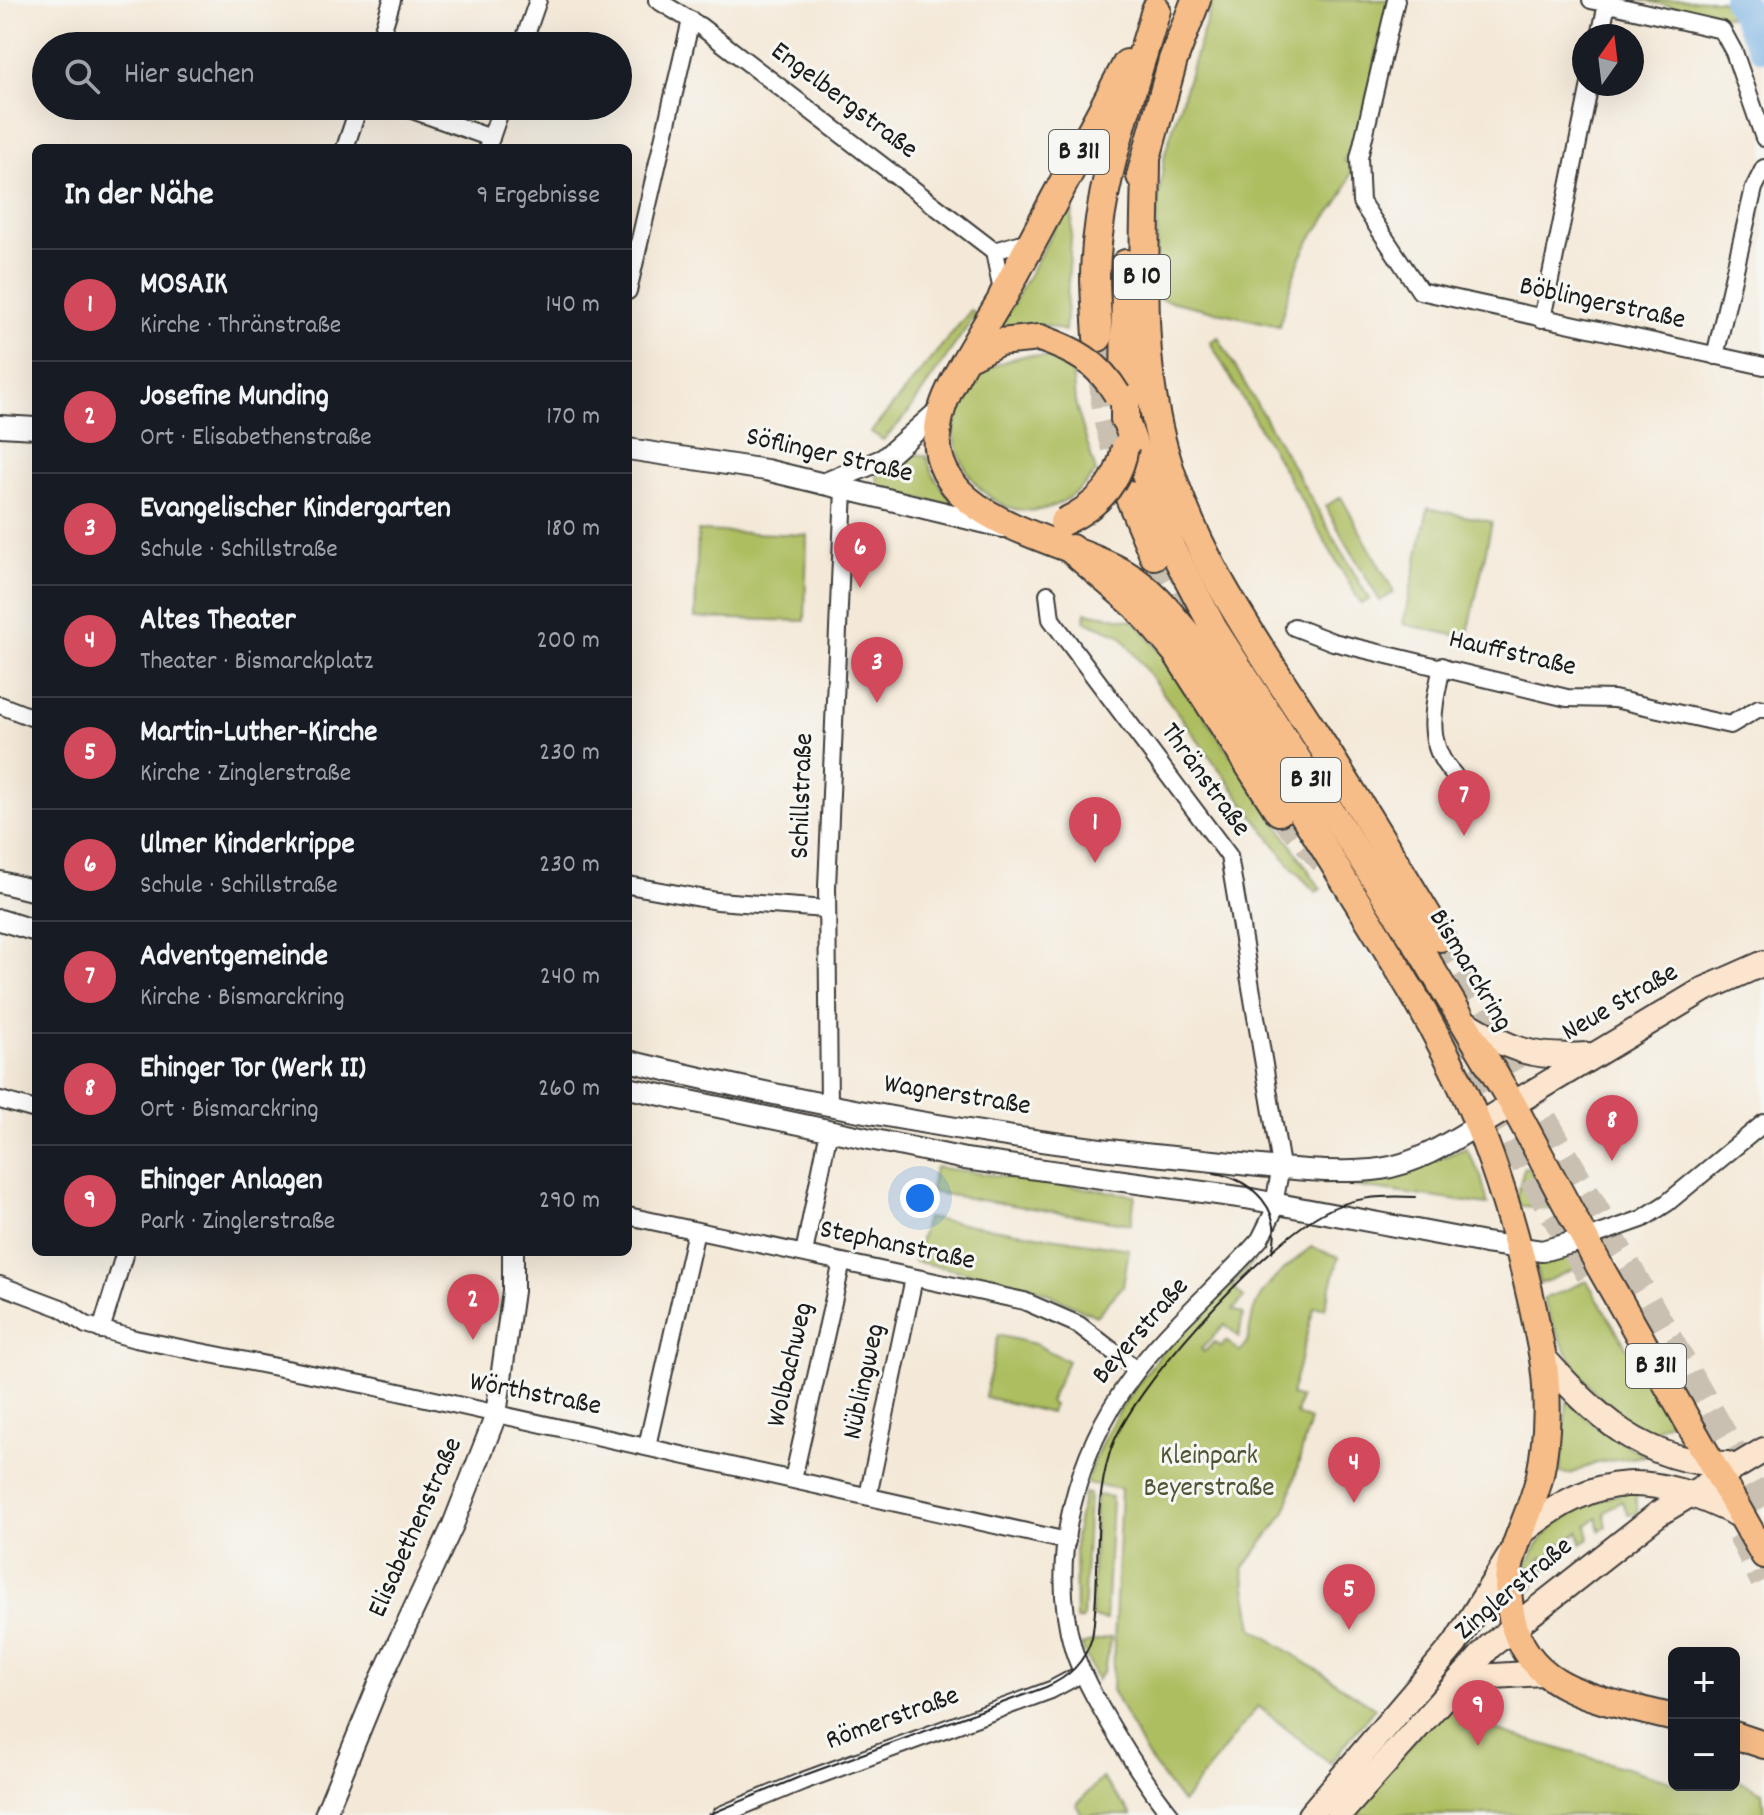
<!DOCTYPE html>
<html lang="de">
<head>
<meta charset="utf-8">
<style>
	:root { --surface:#171b24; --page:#242831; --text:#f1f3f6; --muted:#9ea1a6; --line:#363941; --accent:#d1495b }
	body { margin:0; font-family:Dekko,sans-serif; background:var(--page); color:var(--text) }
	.controls { position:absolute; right:24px; bottom:24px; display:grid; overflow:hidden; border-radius:12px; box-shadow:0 8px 32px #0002 }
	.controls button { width:72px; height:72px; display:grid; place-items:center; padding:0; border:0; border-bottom:2px solid var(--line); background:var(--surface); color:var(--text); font:40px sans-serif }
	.compass { position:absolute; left:1572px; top:24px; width:72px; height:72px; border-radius:50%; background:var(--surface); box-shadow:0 8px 32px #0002; rotate:14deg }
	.you { position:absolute; left:920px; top:1198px; width:28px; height:28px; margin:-20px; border:6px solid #fff; border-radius:50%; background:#1a73e8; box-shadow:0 0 0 12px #1a73e833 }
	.badge { display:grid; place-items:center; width:52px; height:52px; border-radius:50%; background:var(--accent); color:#fff; font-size:26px; font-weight:700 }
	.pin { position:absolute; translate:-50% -66px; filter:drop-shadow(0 2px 4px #0008) }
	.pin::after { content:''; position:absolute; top:42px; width:28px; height:24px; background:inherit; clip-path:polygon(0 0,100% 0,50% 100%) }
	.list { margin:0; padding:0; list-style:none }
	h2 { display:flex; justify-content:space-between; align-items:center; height:104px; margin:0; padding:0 32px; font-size:34px }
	h2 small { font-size:26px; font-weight:400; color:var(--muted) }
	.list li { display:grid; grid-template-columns:52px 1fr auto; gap:24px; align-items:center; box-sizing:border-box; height:112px; padding:0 32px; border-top:2px solid var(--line) }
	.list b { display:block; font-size:30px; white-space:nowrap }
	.list p { margin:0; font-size:26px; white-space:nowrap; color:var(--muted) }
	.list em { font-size:26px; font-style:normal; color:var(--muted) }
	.icon { flex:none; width:44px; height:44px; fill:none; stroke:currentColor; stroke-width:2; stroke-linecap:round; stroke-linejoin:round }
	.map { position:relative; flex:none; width:1764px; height:1815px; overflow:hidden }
	.search { position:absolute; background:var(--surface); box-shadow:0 8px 32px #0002; left:32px; top:32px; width:600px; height:88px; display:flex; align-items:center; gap:20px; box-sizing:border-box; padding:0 28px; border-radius:44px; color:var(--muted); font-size:30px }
	.panel { position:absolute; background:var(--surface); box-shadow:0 8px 32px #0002; left:32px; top:144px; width:600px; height:1112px; border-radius:12px }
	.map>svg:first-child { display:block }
	.green { fill:#adbe61; stroke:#646d3e; stroke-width:2 }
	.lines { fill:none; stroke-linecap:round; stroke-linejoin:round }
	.river { stroke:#72ade3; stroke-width:32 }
	.trunk-tunnel { stroke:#c9c0b2; stroke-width:28; stroke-dasharray:28 14; stroke-linecap:butt }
	.minor-casing { stroke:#3c3b38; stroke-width:20 }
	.tertiary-casing { stroke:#3c3b38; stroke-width:24 }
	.secondary-casing { stroke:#3c3b38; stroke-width:28 }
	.primary-casing { stroke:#3c3b38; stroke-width:30 }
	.trunk-casing { stroke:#3c3b38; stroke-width:32 }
	.minor { stroke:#fff; stroke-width:16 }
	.tertiary { stroke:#fff; stroke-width:20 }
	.secondary { stroke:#fce5cf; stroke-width:24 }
	.primary { stroke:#f7bd88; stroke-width:26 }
	.trunk { stroke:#f7bd88; stroke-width:28 }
	.tram { stroke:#1c1c1c; stroke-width:2 }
	.primary-bridge-casing { stroke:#3c3b38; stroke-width:30; stroke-linecap:butt }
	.primary-bridge { stroke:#f7bd88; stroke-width:26 }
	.labels { text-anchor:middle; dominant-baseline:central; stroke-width:6; stroke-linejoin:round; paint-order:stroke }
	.shield { fill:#f6f6f2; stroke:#5d5d5c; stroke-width:2 }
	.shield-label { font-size:26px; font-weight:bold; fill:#1c1c1c }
	.street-label { font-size:28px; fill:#1c1c1c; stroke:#f6f6f2 }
	.park-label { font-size:28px; fill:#4f5534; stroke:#f6f6f2 }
</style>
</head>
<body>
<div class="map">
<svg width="1764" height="1815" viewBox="0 0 1764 1815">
	<rect width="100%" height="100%" fill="#f6f6f2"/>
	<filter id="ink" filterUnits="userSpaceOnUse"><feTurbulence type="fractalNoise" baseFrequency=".0125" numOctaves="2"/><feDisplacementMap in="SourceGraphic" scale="16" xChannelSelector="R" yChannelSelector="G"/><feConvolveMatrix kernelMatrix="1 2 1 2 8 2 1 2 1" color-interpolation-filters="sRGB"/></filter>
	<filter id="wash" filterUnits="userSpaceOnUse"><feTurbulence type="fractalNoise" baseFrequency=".006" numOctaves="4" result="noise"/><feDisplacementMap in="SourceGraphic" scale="32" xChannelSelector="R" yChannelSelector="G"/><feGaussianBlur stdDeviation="1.8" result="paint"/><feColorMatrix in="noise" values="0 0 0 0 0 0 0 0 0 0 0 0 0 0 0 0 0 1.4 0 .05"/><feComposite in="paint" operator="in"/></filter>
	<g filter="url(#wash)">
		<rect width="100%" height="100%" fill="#f4e9d8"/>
		<!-- green -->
		<g class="green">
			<path d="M1213,0H1389L1361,125L1344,161L1352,164C1349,200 1324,215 1308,244C1294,268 1287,299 1279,326L1156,298L1157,209L1165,153Z"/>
			<polygon points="1640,0 1721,0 1729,6 1729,17"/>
			<path d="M1074,193L1065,331C1040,323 1022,321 998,331Z"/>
			<polygon points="971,310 976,314 905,417 883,440 871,432"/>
			<polygon points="1218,337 1369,599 1369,600 1361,604 1210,342"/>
			<path d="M1028,355L1052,358L1072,368L1075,402L1096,472C997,596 873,384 1028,355Z"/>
			<polygon points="910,453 926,456 934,476 952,502 949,505 879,490 877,476"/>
			<polygon points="1341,497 1394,592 1380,601 1325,506"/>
			<polygon points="1428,508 1492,522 1467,638 1403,624"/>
			<polygon points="698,531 807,535 805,621 695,618"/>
			<polygon points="1086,612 1135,621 1169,663 1321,889 1316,892 1293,869 1120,635 1085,621"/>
			<polygon points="1466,1148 1481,1176 1488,1205 1315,1181 1316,1177 1426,1164"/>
			<polygon points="935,1167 1135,1195 1131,1224 930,1192"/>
			<polygon points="1524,1167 1529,1168 1550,1209 1516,1205"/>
			<polygon points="926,1218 1129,1249 1123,1286 1096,1316 1034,1287 914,1261"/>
			<path d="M1311,1247L1339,1257L1325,1308L1314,1307L1291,1395L1300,1398L1296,1414L1310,1420L1286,1511L1243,1569L1253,1628L1375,1708L1330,1763L1258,1706L1182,1803L1147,1756L1112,1690L1121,1489L1086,1483C1115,1391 1184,1328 1249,1260L1252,1263L1232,1287L1244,1298L1233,1310L1243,1314L1239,1337L1225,1324L1201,1349L1204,1352L1214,1342L1221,1347L1226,1341L1240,1352C1253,1339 1248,1325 1255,1307C1265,1282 1291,1264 1311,1247Z"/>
			<polygon points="1570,1251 1579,1267 1540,1284 1534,1258"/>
			<path d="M1587,1281L1670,1421L1658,1427L1654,1435C1596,1410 1564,1357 1543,1299Z"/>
			<polygon points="998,1335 1035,1344 1068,1361 1049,1402 1053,1405 1050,1413 985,1397"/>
			<polygon points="1567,1401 1597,1427 1645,1456 1596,1463 1570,1474 1560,1473"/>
			<path d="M1635,1491L1638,1513L1628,1514L1622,1501L1604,1513L1607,1526L1600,1531L1597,1518L1587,1525L1589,1539L1581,1544L1579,1531L1570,1538L1571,1551L1563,1557V1543L1553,1549L1552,1565L1542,1572L1544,1557L1538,1560L1534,1588L1521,1595C1527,1529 1576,1503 1635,1491Z"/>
			<polygon points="1084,1493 1089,1494 1083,1620 1076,1620 1075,1536"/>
			<polygon points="1096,1495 1112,1497 1106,1620 1091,1617"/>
			<polygon points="1111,1637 1104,1670 1097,1680 1081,1645"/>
			<polygon points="1448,1700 1488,1728 1674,1782 1674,1785 1734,1785 1734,1778 1762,1792 1764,1815 1350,1815"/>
			<polygon points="1102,1778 1132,1815 1082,1815 1076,1805"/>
		</g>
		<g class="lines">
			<!-- river -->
			<polyline class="river" points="1739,0 1764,46"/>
		</g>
	</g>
	<g filter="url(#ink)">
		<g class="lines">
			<!-- trunk-tunnel -->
			<g class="trunk-tunnel">
				<polyline points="1098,337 1107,419 1123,478"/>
				<polyline points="1154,555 1213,653"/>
				<polyline points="1279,811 1324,861"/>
				<polyline points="1440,937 1764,1507"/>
				<polyline points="1447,1033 1597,1286"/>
				<polyline points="1741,1533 1764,1581"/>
			</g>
			<!-- minor casing -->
			<g class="minor-casing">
				<g id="minor">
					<polyline points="657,0 700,26 994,251 1003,296"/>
					<polyline points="1396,0 1359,158 1361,202 1420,291 1764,366"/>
					<polyline points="1591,0 1722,30 1734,52 1764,138"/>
					<polyline points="1600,36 1607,4"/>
					<polyline points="378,46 392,0"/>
					<polyline points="522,46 538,0"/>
					<polyline points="401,106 491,138"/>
					<polyline points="488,146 502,106"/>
					<polyline points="345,148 359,106"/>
					<polyline points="994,251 1032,240"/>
					<polyline points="628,291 691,20"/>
					<polyline points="1542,319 1590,84"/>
					<polyline points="1715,356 1754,188 1764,168"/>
					<path d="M1048,594L1051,619L1229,856L1281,1166L1272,1215L1260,1239C1219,1286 1168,1327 1132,1377C1077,1451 1047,1557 1073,1648C1085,1689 1143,1781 1171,1815"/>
					<polyline points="1294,627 1333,642 1567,698 1614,699 1730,725 1759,708 1764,709"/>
					<path d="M1442,666C1434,706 1423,743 1454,775"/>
					<polyline points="0,705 36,719"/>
					<polyline points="628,885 717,901 826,909"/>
					<polyline points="0,1100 36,1110"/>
					<polyline points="829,1106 827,887 844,489"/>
					<polyline points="628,1216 1024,1301 1079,1325 1137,1370"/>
					<polyline points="1585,1239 1642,1219 1667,1203 1764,1123"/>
					<polyline points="804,1253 829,1130"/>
					<polyline points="0,1285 61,1308 86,1325 135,1339 372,1386 1067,1541"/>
					<polyline points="101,1330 125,1252"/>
					<polyline points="647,1446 696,1231"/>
					<polyline points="793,1479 842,1262"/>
					<polyline points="868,1496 914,1278"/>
					<polyline points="721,1815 803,1781 1051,1690 1083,1673"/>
				</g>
			</g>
			<!-- tertiary casing -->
			<g class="tertiary-casing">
				<g id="tertiary">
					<polyline points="0,426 36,428"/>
					<polyline points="628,449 766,470 1003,527"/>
					<polyline points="823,484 884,459 942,408"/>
					<polyline points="0,882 36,891"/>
					<polyline points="0,920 36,931"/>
					<path d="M628,1061C814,1106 1002,1141 1193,1159C1246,1164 1329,1176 1380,1169C1416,1164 1447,1144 1478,1125"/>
					<polyline points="628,1088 965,1159 1246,1198 1485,1243 1542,1251 1585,1239"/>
					<polyline points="325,1815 380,1681 453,1525 496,1415 513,1291 513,1252"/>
				</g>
			</g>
			<!-- secondary casing -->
			<g class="secondary-casing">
				<g id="secondary">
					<path d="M1463,1021C1511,1050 1532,1059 1588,1055"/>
					<polyline points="1478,1125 1703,990 1764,963"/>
					<path d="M1542,1356C1595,1415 1642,1463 1727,1464"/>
					<path d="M1520,1534C1599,1469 1652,1472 1741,1516"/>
					<polyline points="1455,1686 1478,1677 1542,1673"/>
					<polyline points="1310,1815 1455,1644 1509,1557"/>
					<polyline points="1339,1815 1490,1646 1658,1514 1764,1450"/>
				</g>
			</g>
			<!-- primary casing -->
			<g class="primary-casing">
				<g id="primary">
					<path d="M1003,296C986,325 951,379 942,409C909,521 1062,535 1126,574C1153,590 1171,614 1191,638C1239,714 1288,789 1335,866C1382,942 1432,1018 1468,1101C1503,1180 1526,1268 1542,1353C1549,1391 1548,1437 1540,1475C1526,1536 1494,1560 1515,1629C1536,1696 1615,1702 1674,1718"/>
					<polyline points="971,356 999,342 1040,338"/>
					<polyline points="1125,419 1172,549 1214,629 1424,956 1512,1103 1600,1267 1764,1555"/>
					<polyline points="1734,1735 1764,1745"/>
				</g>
			</g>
			<!-- trunk casing -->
			<g class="trunk-casing">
				<g id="trunk">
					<path d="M1146,161C1145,259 1137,359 1165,455C1194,556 1257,644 1313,731C1357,799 1398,868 1440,937"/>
					<polyline points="1141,176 1173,60 1196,0"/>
					<polyline points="1003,296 1127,64"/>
					<path d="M1098,337C1097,317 1095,296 1095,275C1097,185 1131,96 1156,10"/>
					<polyline points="1125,419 1126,264"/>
					<polyline points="1129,495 1154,555"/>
					<polyline points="1071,549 1137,606 1176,651 1279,811"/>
				</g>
			</g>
			<!-- minor -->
			<use href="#minor" class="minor"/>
			<!-- tertiary -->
			<use href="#tertiary" class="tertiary"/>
			<!-- secondary -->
			<use href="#secondary" class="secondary"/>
			<!-- primary -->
			<use href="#primary" class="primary"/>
			<!-- trunk -->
			<use href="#trunk" class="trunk"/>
			<!-- tram -->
			<g class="tram">
				<path d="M1214,1173C1253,1180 1284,1210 1272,1252"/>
				<path d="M708,1815L802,1776L1046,1687C1069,1677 1084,1663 1092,1638C1102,1576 1091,1513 1110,1452C1131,1388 1262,1247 1321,1214C1350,1197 1382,1195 1415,1197"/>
			</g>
			<!-- primary-bridge casing -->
			<g class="primary-bridge-casing">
				<g id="primary-bridge">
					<path d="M1040,338C1074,350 1098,362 1117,394"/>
					<path d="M1063,522C1096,507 1119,484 1125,447"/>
				</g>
			</g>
			<!-- primary-bridge -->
			<use href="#primary-bridge" class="primary-bridge"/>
		</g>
	</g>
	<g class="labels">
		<!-- shield labels -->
		<g class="shield">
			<rect x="1049" y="130" width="60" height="44" rx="6"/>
			<rect x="1114" y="255" width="56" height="44" rx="6"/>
			<rect x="1281" y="758" width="60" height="44" rx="6"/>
			<rect x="1626" y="1344" width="60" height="44" rx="6"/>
		</g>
		<g class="shield-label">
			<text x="1079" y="152">B 311</text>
			<text x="1142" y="277">B 10</text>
			<text x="1311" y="780">B 311</text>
			<text x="1656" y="1366">B 311</text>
		</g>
		<!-- street labels -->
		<g class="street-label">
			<text transform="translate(843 102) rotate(37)">Engelbergstraße</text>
			<text transform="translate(1602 305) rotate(12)">Böblingerstraße</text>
			<text transform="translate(829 457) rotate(13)">Söflinger Straße</text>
			<text transform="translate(1512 655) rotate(13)">Hauffstraße</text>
			<text transform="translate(1204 781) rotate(54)">Thränstraße</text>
			<text transform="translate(804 796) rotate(-88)">Schillstraße</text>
			<text transform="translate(1469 971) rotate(59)">Bismarckring</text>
			<text transform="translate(1621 1004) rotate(-30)">Neue Straße</text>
			<text transform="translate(957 1097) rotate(9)">Wagnerstraße</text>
			<text transform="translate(897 1247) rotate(12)">Stephanstraße</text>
			<text transform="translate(1142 1332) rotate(-49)">Beyerstraße</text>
			<text transform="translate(792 1365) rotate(-77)">Wolbachweg</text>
			<text transform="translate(866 1382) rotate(-78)">Nüblingweg</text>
			<text transform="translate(535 1396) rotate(11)">Wörthstraße</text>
			<text transform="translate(417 1528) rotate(-66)">Elisabethenstraße</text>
			<text transform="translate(1515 1590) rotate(-40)">Zinglerstraße</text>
			<text transform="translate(893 1720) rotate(-20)">Römerstraße</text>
		</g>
		<!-- park labels -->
		<g class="park-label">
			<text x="1209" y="1458">Kleinpark<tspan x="1209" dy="32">Beyerstraße</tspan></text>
		</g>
	</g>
</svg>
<div class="controls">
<button>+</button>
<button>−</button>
</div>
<svg class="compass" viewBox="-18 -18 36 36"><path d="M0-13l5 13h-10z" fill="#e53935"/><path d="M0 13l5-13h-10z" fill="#9ea1a6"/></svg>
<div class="you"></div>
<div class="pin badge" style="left:1095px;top:863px">1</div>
<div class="pin badge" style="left:473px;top:1340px">2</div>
<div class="pin badge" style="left:877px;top:703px">3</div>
<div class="pin badge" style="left:1354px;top:1503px">4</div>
<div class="pin badge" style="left:1349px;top:1630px">5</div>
<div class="pin badge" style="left:860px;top:588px">6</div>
<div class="pin badge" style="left:1464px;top:836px">7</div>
<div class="pin badge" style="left:1612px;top:1161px">8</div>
<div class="pin badge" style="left:1478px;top:1746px">9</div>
<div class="search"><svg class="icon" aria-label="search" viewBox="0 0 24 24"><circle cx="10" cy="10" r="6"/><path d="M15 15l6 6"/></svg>Hier suchen</div>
<section class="panel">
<h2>In der Nähe<small>9 Ergebnisse</small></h2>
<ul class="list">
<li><span class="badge">1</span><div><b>MOSAIK</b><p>Kirche · Thränstraße</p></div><em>140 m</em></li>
<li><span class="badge">2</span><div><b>Josefine Munding</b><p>Ort · Elisabethenstraße</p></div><em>170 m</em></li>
<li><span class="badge">3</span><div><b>Evangelischer Kindergarten</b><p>Schule · Schillstraße</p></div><em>180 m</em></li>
<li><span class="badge">4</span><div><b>Altes Theater</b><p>Theater · Bismarckplatz</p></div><em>200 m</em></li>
<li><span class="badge">5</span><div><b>Martin-Luther-Kirche</b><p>Kirche · Zinglerstraße</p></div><em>230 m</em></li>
<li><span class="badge">6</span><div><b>Ulmer Kinderkrippe</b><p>Schule · Schillstraße</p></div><em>230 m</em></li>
<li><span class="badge">7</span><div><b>Adventgemeinde</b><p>Kirche · Bismarckring</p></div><em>240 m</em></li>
<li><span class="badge">8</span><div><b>Ehinger Tor (Werk II)</b><p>Ort · Bismarckring</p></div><em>260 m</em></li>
<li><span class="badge">9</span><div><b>Ehinger Anlagen</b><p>Park · Zinglerstraße</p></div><em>290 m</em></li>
</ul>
</section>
</div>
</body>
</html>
